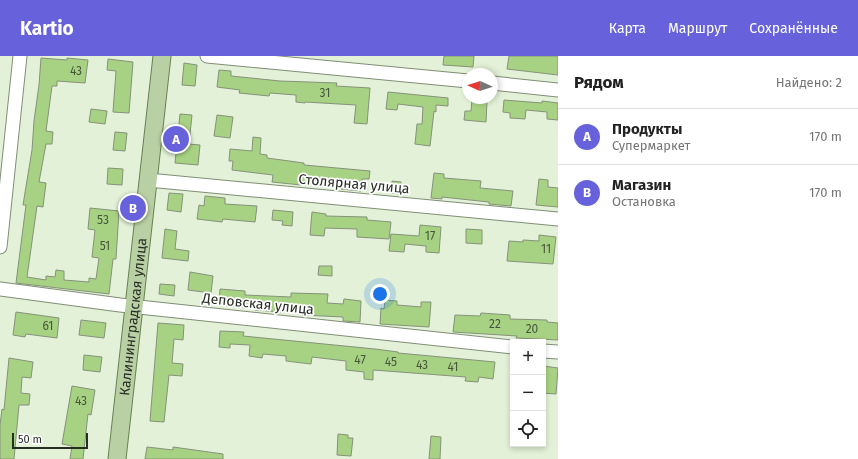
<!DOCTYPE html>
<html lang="ru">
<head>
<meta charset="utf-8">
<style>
	:root { --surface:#fff; --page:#f6f6f6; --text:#222; --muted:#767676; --line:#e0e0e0; --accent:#6762dc }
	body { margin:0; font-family:"Fira Sans",sans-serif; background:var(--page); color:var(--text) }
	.controls { position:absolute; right:12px; bottom:12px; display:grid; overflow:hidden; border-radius:0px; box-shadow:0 2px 6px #0003 }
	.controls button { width:36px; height:36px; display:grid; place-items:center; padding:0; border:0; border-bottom:1px solid var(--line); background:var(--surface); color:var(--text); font:20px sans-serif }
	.compass { position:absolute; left:462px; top:12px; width:36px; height:36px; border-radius:50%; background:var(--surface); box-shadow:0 2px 6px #0003; rotate:273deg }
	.scale { position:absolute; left:12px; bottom:10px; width:76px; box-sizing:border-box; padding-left:4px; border:2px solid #272d23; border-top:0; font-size:11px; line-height:14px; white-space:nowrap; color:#272d23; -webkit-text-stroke:3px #fff; paint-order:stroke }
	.you { position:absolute; left:380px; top:238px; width:14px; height:14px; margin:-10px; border:3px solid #fff; border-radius:50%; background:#1a73e8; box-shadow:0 0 0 6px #1a73e833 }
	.badge { display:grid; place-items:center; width:26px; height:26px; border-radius:50%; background:var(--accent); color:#fff; font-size:13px; font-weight:700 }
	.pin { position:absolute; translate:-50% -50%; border:2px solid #fff; box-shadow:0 1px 4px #0006 }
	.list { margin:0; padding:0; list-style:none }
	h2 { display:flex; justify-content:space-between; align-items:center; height:52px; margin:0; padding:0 16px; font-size:17px }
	h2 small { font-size:13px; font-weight:400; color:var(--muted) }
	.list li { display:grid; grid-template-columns:26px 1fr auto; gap:12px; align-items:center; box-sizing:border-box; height:56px; padding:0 16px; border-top:1px solid var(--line) }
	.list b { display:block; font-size:15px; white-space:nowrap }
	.list p { margin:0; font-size:13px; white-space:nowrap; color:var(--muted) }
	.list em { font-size:13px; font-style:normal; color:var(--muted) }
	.icon { flex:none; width:22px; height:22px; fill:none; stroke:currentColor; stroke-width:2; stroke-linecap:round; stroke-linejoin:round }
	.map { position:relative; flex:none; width:558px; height:403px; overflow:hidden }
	header { display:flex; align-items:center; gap:24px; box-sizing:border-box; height:56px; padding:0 20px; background:var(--accent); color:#fff }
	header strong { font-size:19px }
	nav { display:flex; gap:22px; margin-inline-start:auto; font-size:14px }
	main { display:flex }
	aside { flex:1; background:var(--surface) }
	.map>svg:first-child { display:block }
	.building { fill:#a8d283; stroke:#85927a }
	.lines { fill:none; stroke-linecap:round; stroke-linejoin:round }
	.minor-casing { stroke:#818e76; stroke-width:15 }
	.major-casing { stroke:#678250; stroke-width:19 }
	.minor { stroke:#fff; stroke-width:13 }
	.major { stroke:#b9cfa4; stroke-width:17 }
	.labels { text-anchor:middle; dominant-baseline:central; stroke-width:3.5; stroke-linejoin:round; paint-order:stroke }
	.number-label { font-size:12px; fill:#47563b }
	.street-label { font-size:14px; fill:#272d23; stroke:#fff }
</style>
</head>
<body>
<header>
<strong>Kartio</strong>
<nav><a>Карта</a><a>Маршрут</a><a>Сохранённые</a></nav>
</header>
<main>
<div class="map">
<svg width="558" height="403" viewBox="0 0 558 403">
	<rect width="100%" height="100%" fill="#e2f1d7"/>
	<!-- building -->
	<g class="building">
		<polygon points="444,0 474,0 473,11 443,9"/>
		<polygon points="509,0 558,0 558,19 507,13"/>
		<polygon points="41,2 67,4 67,2 88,4 85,27 57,25 57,30 52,30 46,75 53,76 52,88 46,88 39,126 46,127 43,151 37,150 27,221 46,224 46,220 55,221 56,214 64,215 64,224 89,226 89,222 96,223 99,202 92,201 95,174 88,173 90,152 119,155 116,203 113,203 109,238 16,227 26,149 23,149 32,94 34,65 39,29"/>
		<polygon points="108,3 133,6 129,57 113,56 116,15 107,14"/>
		<polygon points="184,7 197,9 195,30 182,29"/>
		<polygon points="219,14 231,15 231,20 280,25 337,27 336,30 370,32 367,68 354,67 356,49 305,46 305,47 296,46 296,39 270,37 269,40 239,37 240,34 217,31"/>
		<polygon points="388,36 448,42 448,50 436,49 436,56 434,55 430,90 415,88 417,68 422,68 423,51 398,48 397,54 386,53"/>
		<polygon points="472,44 487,45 486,66 464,64 465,55 471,55"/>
		<polygon points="504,44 542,47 542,45 558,47 558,64 547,63 547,56 526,54 525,63 510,62 510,57 503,56"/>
		<polygon points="91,53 107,55 105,68 89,66"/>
		<polygon points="180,58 192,59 189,88 200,89 198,109 175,107"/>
		<polygon points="217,59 233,61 230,82 214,80"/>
		<polygon points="115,76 127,77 125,95 113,94"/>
		<polygon points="253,81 261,82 260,98 267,99 267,102 304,107 304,109 370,115 369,123 362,123 361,135 341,133 341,131 301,127 301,129 272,126 273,119 232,114 233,105 229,105 230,93 252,95"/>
		<polygon points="108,112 123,113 122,129 107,128"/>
		<polygon points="434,117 444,118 444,122 481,125 480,132 513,135 511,150 489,148 489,146 442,141 442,143 431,142"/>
		<polygon points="539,123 548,124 548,131 558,132 558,151 536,149"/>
		<polygon points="392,125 401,126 400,138 392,137"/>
		<polygon points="169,137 183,138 181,156 167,154"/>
		<polygon points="205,140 225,142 225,148 257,150 255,166 223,163 222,166 197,163 199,149 204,150"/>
		<polygon points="273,154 293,156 292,170 282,169 283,165 272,164"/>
		<polygon points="312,156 326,158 326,160 367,161 367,164 391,166 389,183 357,181 357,173 325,172 324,180 310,179"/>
		<polygon points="420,169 441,171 439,197 426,196 426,190 405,188 404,196 389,195 391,178 419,180"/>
		<polygon points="165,173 177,175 175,193 189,195 188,205 162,202"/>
		<polygon points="466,173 482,174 482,188 466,187"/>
		<polygon points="539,179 556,181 553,208 507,205 509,185 523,186 523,184 539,185"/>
		<polygon points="319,210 332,210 332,220 318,219"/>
		<polygon points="190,216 213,220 211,237 188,234"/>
		<polygon points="160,228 175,229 174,240 159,238"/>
		<polygon points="220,233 245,235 245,239 291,241 291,237 328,238 327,247 343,248 344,243 361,245 360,266 343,265 343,261 302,259 302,251 281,250 281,256 255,254 255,252 219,249"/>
		<polygon points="385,244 397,245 397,249 421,251 421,246 431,246 429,271 380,268 381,252 384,253"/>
		<polygon points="16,256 59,262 57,282 26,278 25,281 13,279"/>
		<polygon points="481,257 510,259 510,263 547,264 547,266 558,267 558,284 516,282 517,280 453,276 455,259 480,260"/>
		<polygon points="81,264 106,267 104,282 79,279"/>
		<polygon points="158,267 184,269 183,284 174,283 172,307 183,308 182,320 169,319 164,366 150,365"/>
		<polygon points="220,275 244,276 243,280 375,293 398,296 398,297 495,306 493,323 479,321 478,326 465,325 466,321 373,314 373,324 364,323 364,316 346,314 346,305 312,301 311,308 286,305 286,300 263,298 262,302 249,300 250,289 230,288 230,292 219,291"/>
		<polygon points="84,299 102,301 100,316 83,314"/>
		<polygon points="9,302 33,306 31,322 22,321 21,337 30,338 29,349 19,349 14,403 0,403 0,369 2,353 4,354"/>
		<polygon points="543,310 558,312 556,338 543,337"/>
		<polygon points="72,330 95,334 91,359 88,358 83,403 70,403 72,390 62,388"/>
		<polygon points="338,378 348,379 348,382 353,382 351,400 337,399"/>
		<polygon points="431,380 441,381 440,403 429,403"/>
		<polygon points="147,391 173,394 173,391 223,398 223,403 145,403"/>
	</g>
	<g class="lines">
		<!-- minor casing -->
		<g class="minor-casing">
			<g id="minor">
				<polyline points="207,0 468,25"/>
				<polyline points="492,27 558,34"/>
				<polyline points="148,124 558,163"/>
				<polyline points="0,191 20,0"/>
				<polyline points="0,233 120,249 513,291"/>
				<polyline points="543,295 558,296"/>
			</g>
		</g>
		<!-- major casing -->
		<g class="major-casing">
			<g id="major">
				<path id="s1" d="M117,403L162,0"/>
			</g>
		</g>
		<!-- minor -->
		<use href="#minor" class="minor"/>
		<!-- major -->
		<use href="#major" class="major"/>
	</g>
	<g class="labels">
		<!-- number labels -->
		<g class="number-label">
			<text x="76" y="15">43</text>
			<text x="325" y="37">31</text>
			<text x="103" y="164">53</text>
			<text x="430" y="180">17</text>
			<text x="105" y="190">51</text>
			<text x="546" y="193">11</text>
			<text x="495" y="268">22</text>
			<text x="48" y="270">61</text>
			<text x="532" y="273">20</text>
			<text x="360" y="304">47</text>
			<text x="391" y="306">45</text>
			<text x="422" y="309">43</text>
			<text x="453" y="311">41</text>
			<text x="81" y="345">43</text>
		</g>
		<!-- street labels -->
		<g class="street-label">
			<text transform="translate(354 128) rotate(5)">Столярная улица</text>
			<text transform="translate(258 248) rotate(6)">Деповская улица</text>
			<text stroke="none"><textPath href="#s1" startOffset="143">Калининградская улица</textPath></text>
		</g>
	</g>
</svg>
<div class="controls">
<button>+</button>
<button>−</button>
<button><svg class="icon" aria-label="locate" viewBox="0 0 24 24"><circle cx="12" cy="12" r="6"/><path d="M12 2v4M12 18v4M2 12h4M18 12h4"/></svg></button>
</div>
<svg class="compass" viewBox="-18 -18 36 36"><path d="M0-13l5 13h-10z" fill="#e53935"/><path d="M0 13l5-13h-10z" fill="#767676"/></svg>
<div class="scale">50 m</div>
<div class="you"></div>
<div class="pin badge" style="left:176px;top:83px">A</div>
<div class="pin badge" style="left:133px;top:152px">B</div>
</div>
<aside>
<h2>Рядом<small>Найдено: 2</small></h2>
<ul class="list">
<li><span class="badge">A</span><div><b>Продукты</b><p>Супермаркет</p></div><em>170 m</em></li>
<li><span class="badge">B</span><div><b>Магазин</b><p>Остановка</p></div><em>170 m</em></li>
</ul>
</aside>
</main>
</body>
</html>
